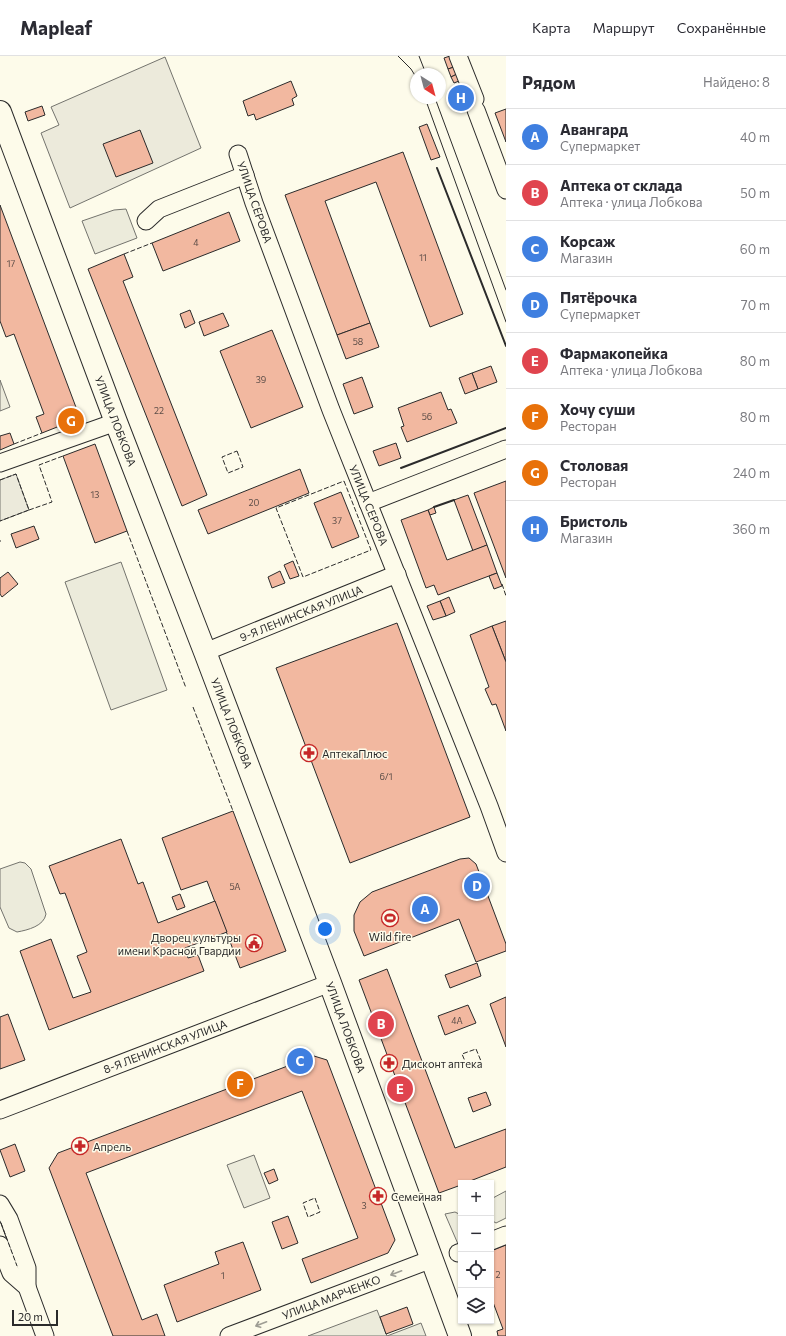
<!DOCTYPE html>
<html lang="ru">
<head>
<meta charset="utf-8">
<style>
	:root { --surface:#fff; --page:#f2f2f3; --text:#2b2b33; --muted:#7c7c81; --line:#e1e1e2; --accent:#1a73e8 }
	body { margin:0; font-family:Commissioner,sans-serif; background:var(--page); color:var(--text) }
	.controls { position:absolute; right:12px; bottom:12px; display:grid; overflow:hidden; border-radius:0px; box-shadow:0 1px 3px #0004 }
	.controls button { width:36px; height:36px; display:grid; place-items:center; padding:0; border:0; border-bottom:1px solid var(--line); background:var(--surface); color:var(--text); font:20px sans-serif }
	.compass { position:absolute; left:410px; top:12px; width:36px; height:36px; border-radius:50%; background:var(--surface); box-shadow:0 1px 3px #0004; rotate:144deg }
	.scale { position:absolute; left:12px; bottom:10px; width:46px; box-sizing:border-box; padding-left:4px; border:2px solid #2b2b2b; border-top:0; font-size:11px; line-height:14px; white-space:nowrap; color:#2b2b2b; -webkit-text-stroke:3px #fdfbea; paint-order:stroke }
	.you { position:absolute; left:325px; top:873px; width:14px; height:14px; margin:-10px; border:3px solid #fff; border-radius:50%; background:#1a73e8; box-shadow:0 0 0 6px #1a73e833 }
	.badge { display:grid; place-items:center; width:26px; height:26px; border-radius:50%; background:var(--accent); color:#fff; font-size:13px; font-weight:700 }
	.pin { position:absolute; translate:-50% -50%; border:2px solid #fff; box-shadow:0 1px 4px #0006 }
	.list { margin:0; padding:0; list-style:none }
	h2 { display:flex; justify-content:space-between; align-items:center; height:52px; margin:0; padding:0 16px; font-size:17px }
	h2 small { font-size:13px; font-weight:400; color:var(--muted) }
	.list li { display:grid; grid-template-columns:26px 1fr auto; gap:12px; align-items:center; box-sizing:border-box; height:56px; padding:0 16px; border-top:1px solid var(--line) }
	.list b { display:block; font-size:15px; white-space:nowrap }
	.list p { margin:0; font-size:13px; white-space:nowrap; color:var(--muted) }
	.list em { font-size:13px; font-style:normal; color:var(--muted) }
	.icon { flex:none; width:22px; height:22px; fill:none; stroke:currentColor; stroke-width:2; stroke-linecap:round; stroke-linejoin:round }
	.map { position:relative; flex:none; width:506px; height:1280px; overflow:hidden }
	header { display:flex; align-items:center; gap:24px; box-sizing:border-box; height:56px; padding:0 20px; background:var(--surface); border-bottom:1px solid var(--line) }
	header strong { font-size:19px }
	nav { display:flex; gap:22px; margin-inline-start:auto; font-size:14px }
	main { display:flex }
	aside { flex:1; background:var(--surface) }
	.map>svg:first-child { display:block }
	.green { fill:#ecebdb; stroke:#74746e }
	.parking { fill:#eceadb; stroke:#74746e }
	.building { fill:#f2b8a0; stroke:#2b2b2b }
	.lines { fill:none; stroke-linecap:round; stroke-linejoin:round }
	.minor-casing { stroke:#2b2b2b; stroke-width:19 }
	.major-casing { stroke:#2b2b2b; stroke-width:24 }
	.minor { stroke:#fdfbea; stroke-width:17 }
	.major { stroke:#fdfbea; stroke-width:22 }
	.tram { stroke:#2b2b2b; stroke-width:1 }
	.fence { stroke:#2b2b2b; stroke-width:1; stroke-dasharray:5 2; stroke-linecap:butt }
	.wall { stroke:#2b2b2b; stroke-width:2 }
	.oneway { stroke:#9e9d94 }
	.labels { text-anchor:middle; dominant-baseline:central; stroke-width:3; stroke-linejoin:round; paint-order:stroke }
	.number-label { font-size:9px; fill:#5d4e48 }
	.street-label { font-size:11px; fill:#2b2b2b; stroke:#fdfbea }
	.poi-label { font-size:11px; fill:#2b2b2b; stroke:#fdfbea; text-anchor:start }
</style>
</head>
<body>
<header>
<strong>Mapleaf</strong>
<nav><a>Карта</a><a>Маршрут</a><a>Сохранённые</a></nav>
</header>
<main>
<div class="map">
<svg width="506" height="1280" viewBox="0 0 506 1280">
	<rect width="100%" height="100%" fill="#fdfbea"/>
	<!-- green -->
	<g class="green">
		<polygon points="126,153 137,182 95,198 82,165 114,154"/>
		<polygon points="0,324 10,351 0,355"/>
		<polygon points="121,506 167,634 111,654 65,526"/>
		<path d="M20,806L25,807L31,813L46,858C44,870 28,874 17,876L9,872L0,851V813Z"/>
		<polygon points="254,1099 270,1142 244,1152 227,1109"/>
		<polygon points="506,1135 506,1162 496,1167 491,1164 491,1143"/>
		<polygon points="455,1156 461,1159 461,1188 458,1188 445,1158"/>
		<polygon points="377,1254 387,1280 421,1267 426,1280 308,1280"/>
	</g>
	<!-- parking -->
	<g class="parking">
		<polygon points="165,1 201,92 70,152 41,77 59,69 51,51"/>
		<polygon points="16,418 29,454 0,465 0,424"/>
	</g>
	<!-- building -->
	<g class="building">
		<polygon points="450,0 454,11 448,13 444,2"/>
		<polygon points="454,11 457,18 451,21 448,13"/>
		<polygon points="457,18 459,25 454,27 451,21"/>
		<polygon points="291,25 297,40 292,43 294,49 256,64 254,58 248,60 243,45"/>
		<polygon points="461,29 464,37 458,39 455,31"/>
		<polygon points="464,37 467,44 458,48 455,40"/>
		<polygon points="42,50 45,59 28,65 25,56"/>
		<polygon points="506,53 506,86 495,57"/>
		<polygon points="427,68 440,101 431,104 419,71"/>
		<polygon points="140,74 153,107 116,121 103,88"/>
		<polygon points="403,96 463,258 430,271 376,126 325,145 370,267 337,279 285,139"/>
		<polygon points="0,149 80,362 42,377 36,361 44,358 14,278 6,281 0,265"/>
		<polygon points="229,156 240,185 163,215 152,187"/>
		<polygon points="124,198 133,221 123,225 207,439 182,450 88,213"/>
		<polygon points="190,254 195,267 185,272 180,258"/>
		<polygon points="223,257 229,270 204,280 199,266"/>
		<polygon points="370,267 379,291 346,303 337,279"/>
		<polygon points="272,274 303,351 251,372 220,295"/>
		<polygon points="491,310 497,326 478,333 472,317"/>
		<polygon points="472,317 478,333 465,338 459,322"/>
		<polygon points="362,321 373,351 354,358 343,328"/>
		<polygon points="441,336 448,354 451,353 457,367 407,386 401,371 404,370 398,352"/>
		<polygon points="10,377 14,388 0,394 0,380"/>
		<polygon points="396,387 401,402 379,410 373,395"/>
		<polygon points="95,388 127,475 95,487 63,400"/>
		<polygon points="300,413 309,437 208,478 198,454"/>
		<polygon points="506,425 506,522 474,437"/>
		<polygon points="341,436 359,481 332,492 314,447"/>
		<polygon points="468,439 487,489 473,495 454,444"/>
		<polygon points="434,451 436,457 430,459 428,454"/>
		<polygon points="428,454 447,504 487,489 497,517 438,539 434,529 426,532 401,464"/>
		<polygon points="34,470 39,483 16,492 11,478"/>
		<polygon points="293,505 299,520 290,523 284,509"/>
		<polygon points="280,515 285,527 272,532 268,521"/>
		<polygon points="8,516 18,528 2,541 0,538 0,522"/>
		<polygon points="497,517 502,530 494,533 489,520"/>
		<polygon points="449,541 455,556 446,560 440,545"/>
		<polygon points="440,545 446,560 433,564 427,550"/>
		<polygon points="506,565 506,606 492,570"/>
		<polygon points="397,567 470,761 350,807 276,612"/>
		<polygon points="492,570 506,606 506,675 496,648 492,649 485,633 489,631 470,579"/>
		<polygon points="233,755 286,895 240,912 207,825 181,834 162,782"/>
		<polygon points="121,783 138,828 143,826 158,867 215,845 227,876 185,892 188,902 198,899 204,915 49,974 20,895 51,883 73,942 91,936 77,900 87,896 65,837 60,838 49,810"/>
		<polygon points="469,802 476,808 506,888 506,895 476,906 459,863 364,900 354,875 354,859 360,846 372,836 460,803"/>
		<polygon points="180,838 185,851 177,854 172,841"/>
		<polygon points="477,907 481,920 450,932 445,919"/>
		<polygon points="387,913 455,1092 506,1073 506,1111 465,1127 461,1127 461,1129 439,1137 359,924"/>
		<polygon points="506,941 506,991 490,948"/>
		<polygon points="468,949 476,967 445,979 438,960"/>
		<polygon points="8,958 25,1004 0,1013 0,961"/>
		<polygon points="314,1000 327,1004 395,1184 388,1197 311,1227 302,1203 358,1182 302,1035 86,1117 142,1264 157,1258 165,1280 113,1280 49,1112 58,1097"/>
		<polygon points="486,1036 491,1049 473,1056 468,1042"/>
		<polygon points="15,1088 25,1115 10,1121 0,1094"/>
		<polygon points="274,1113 278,1124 269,1128 264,1117"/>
		<polygon points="288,1160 298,1187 282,1193 272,1166"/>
		<polygon points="243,1186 261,1234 177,1266 164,1229 219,1208 215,1196"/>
		<polygon points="506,1189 506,1280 498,1280 497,1275 503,1273 491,1241 491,1195"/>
		<polygon points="407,1251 413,1268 386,1278 380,1261"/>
	</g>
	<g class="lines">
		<!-- minor casing -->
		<g class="minor-casing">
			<g id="minor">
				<polyline points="458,0 475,43"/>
				<polyline points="476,54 506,134"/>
				<polyline points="238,98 254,147 331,354 489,750 506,797"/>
				<polyline points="146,165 159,153 245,119"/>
				<polyline points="0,407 116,366"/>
				<polyline points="368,447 506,393"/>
				<polyline points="205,596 397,518"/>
				<polyline points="0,1054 330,927"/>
				<polyline points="0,1148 9,1163 27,1212 27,1231"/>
				<polyline points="491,1185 506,1179"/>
				<polyline points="0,1189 11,1217 27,1231 45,1280"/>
				<polyline points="458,1197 461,1196"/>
				<polyline points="229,1280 432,1203"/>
			</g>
		</g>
		<!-- major casing -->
		<g class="major-casing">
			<polyline id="major" points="0,56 116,366 205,596 330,927 460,1280"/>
		</g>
		<!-- minor -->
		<use href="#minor" class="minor"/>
		<!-- major -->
		<use href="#major" class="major"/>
		<!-- tram -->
		<g class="tram">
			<polyline points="398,0 411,13 416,21"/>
			<polyline points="419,0 426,18"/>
			<polyline points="425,42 506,266"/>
			<polyline points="435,42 506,234"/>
		</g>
		<!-- fence -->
		<g class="fence">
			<polyline points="124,198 152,187"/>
			<polyline points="14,388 42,377"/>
			<polygon points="237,395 243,411 228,417 222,401"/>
			<polyline points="0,424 16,418 29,454 0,465"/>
			<polygon points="344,425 371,494 303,521 276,452"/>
			<polyline points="29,454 52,446 39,409 63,400"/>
			<polyline points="127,475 186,632"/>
			<polyline points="0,484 0,486"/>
			<polyline points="502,528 506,540"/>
			<polyline points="193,651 233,755"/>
			<polygon points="476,993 481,1005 467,1010 462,998"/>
			<polygon points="315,1142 320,1156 308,1161 303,1147"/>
			<polyline points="1,1167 17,1210"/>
		</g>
		<!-- wall -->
		<g class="wall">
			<polyline points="437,112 506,290"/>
			<polyline points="401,412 506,372"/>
			<polyline points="434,451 454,444"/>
		</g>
	</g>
	<!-- one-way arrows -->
	<defs><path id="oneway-shaft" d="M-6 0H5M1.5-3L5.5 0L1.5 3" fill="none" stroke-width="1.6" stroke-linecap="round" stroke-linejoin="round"/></defs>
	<g class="oneway">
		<use href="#oneway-shaft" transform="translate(396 1217) rotate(159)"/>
		<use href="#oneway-shaft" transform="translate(261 1268) rotate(159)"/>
	</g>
	<!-- icons -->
	<defs>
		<g id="pharmacy-ring" transform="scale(0.9)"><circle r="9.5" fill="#fdfbea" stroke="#c62828" stroke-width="1.5"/><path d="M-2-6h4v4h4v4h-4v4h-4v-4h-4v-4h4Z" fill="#c62828"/></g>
		<g id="stadium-ring" transform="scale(0.9)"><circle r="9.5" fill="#fdfbea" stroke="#c62828" stroke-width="1.5"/><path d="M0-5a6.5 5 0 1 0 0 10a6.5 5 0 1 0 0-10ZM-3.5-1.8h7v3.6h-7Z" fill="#c62828"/></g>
		<g id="civic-ring" transform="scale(0.9)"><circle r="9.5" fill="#fdfbea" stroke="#c62828" stroke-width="1.5"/><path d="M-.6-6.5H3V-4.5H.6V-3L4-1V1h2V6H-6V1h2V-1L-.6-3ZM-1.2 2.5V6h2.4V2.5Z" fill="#c62828"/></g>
	</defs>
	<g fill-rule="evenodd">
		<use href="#pharmacy-ring" x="309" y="697"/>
		<use href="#stadium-ring" x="390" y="862"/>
		<use href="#civic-ring" x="254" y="887"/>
		<use href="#pharmacy-ring" x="389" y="1007"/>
		<use href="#pharmacy-ring" x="80" y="1090"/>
		<use href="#pharmacy-ring" x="378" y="1140"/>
	</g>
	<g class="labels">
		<!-- number labels -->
		<g class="number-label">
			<text x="196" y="186">4</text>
			<text x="423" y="201">11</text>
			<text x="11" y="207">17</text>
			<text x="358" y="285">58</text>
			<text x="261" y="323">39</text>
			<text x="159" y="354">22</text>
			<text x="427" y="360">56</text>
			<text x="95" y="438">13</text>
			<text x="254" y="446">20</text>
			<text x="337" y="464">37</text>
			<text x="386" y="720">6/1</text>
			<text x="235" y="830">5А</text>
			<text x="457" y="964">4А</text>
			<text x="364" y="1149">3</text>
			<text x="498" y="1218">2</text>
			<text x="223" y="1219">1</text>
		</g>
		<!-- street labels -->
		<g class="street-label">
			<text transform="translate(255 146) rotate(71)">УЛИЦА СЕРОВА</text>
			<text transform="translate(116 365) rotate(69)">УЛИЦА ЛОБКОВА</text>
			<text transform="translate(369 449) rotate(68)">УЛИЦА СЕРОВА</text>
			<text transform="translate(301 557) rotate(-22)">9-Я ЛЕНИНСКАЯ УЛИЦА</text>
			<text transform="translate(232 667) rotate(69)">УЛИЦА ЛОБКОВА</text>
			<text transform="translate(346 971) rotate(70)">УЛИЦА ЛОБКОВА</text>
			<text transform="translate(165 990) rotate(-21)">8-Я ЛЕНИНСКАЯ УЛИЦА</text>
			<text transform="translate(331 1241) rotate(-21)">УЛИЦА МАРЧЕНКО</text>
		</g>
		<!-- poi labels -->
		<g class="poi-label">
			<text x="322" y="697">АптекаПлюс</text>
			<text x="390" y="880" text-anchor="middle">Wild fire</text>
			<text x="241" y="881" text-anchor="end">Дворец культуры<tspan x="241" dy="13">имени Красной Гвардии</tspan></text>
			<text x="402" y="1007">Дисконт аптека</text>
			<text x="93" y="1090">Апрель</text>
			<text x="391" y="1140">Семейная</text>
		</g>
	</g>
</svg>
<div class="controls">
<button>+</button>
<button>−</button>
<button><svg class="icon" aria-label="locate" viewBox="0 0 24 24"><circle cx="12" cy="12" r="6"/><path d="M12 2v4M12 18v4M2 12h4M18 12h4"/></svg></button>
<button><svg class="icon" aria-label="layers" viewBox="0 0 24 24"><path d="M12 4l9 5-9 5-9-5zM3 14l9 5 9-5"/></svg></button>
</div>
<svg class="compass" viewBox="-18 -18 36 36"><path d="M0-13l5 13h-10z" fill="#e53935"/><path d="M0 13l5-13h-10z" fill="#7c7c81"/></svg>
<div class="scale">20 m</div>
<div class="you"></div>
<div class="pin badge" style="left:425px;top:853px;background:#3f7fe0">A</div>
<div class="pin badge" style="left:381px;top:968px;background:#e0444e">B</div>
<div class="pin badge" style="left:300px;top:1005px;background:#3f7fe0">C</div>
<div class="pin badge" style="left:477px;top:830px;background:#3f7fe0">D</div>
<div class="pin badge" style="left:400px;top:1033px;background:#e0444e">E</div>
<div class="pin badge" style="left:240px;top:1028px;background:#e8710a">F</div>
<div class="pin badge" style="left:71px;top:365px;background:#e8710a">G</div>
<div class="pin badge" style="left:461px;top:42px;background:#3f7fe0">H</div>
</div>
<aside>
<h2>Рядом<small>Найдено: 8</small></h2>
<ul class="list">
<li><span class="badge" style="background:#3f7fe0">A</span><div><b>Авангард</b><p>Супермаркет</p></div><em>40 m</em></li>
<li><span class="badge" style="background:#e0444e">B</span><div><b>Аптека от склада</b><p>Аптека · улица Лобкова</p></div><em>50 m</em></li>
<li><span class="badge" style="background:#3f7fe0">C</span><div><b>Корсаж</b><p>Магазин</p></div><em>60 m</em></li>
<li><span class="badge" style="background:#3f7fe0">D</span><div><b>Пятёрочка</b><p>Супермаркет</p></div><em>70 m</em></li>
<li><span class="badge" style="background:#e0444e">E</span><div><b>Фармакопейка</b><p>Аптека · улица Лобкова</p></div><em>80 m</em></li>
<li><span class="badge" style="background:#e8710a">F</span><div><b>Хочу суши</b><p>Ресторан</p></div><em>80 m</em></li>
<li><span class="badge" style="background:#e8710a">G</span><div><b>Столовая</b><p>Ресторан</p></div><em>240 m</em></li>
<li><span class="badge" style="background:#3f7fe0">H</span><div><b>Бристоль</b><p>Магазин</p></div><em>360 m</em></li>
</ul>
</aside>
</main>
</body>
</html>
